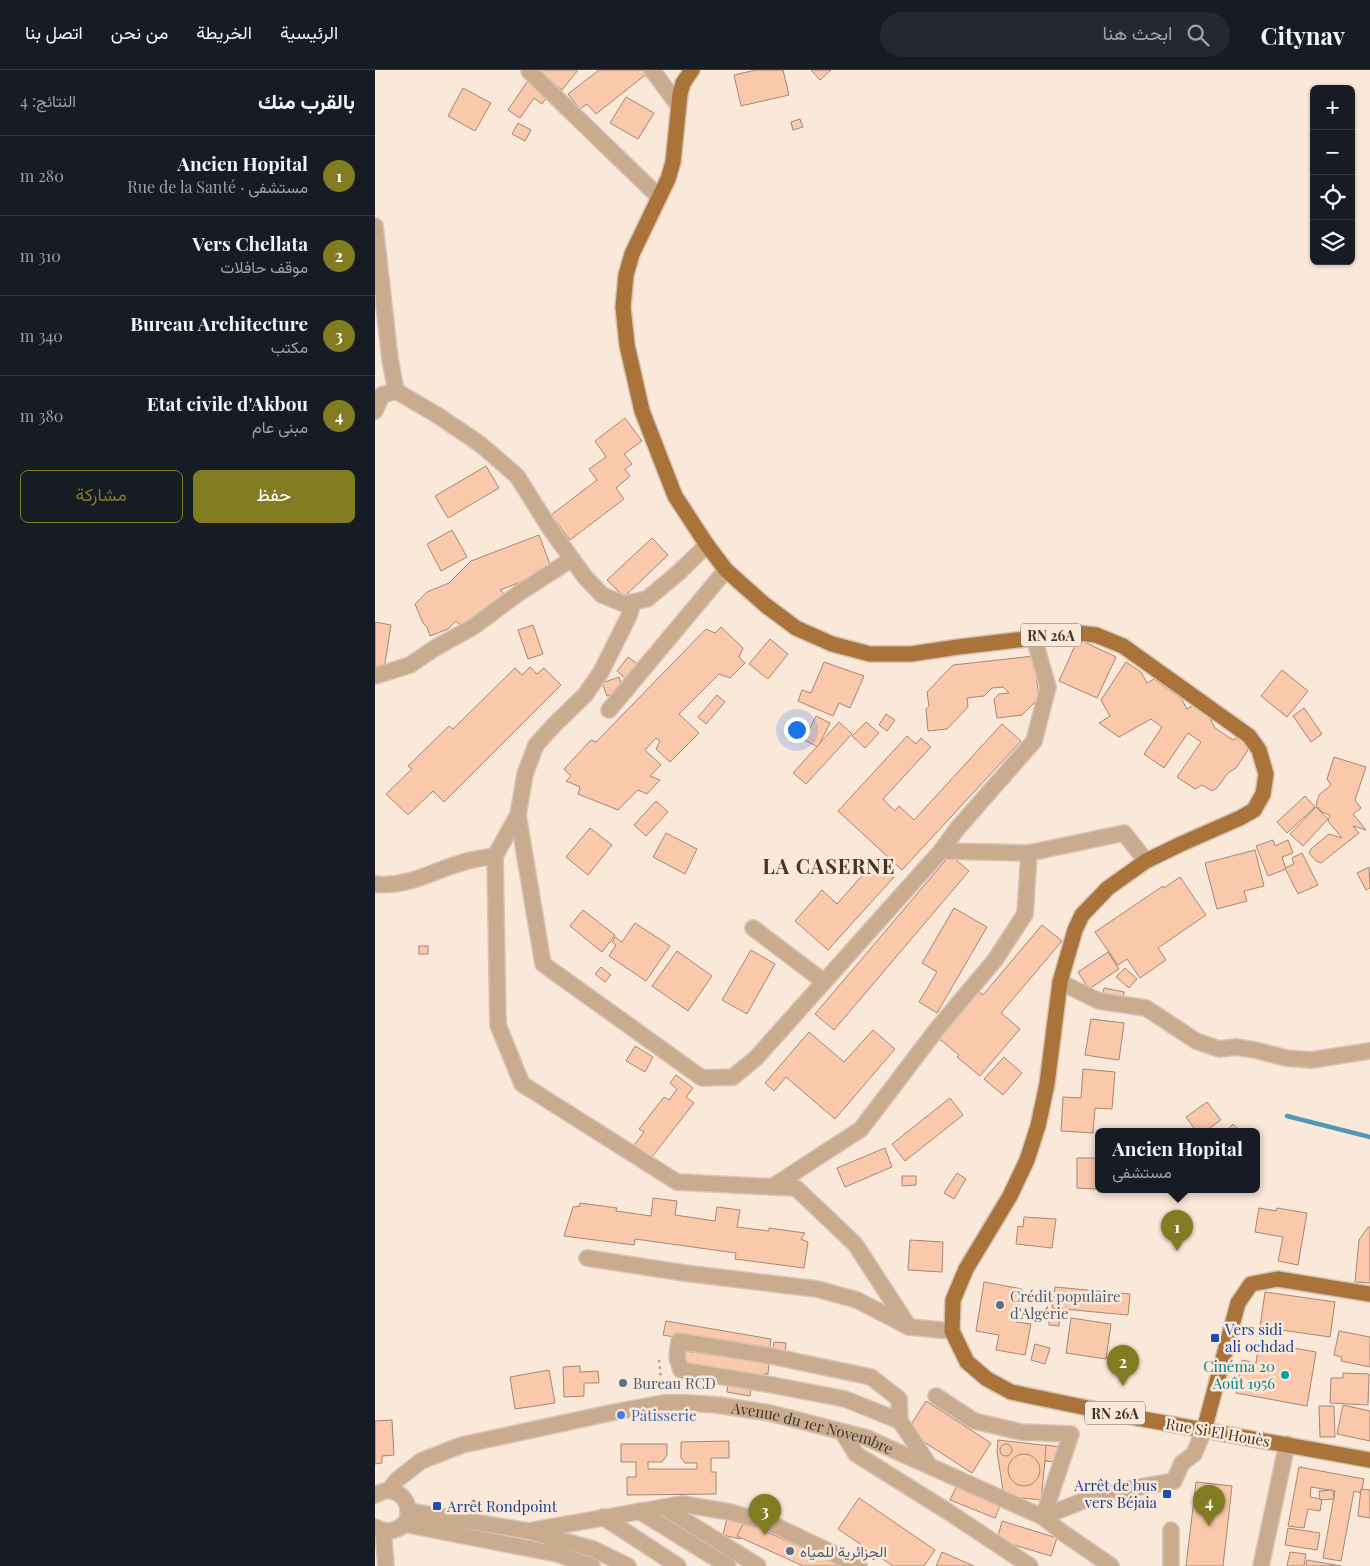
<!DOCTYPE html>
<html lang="ar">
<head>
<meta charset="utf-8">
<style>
	:root { --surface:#171b24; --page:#242831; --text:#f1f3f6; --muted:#9ea1a6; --line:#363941; --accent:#817b22 }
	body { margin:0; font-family:"Playfair Display",Vazirmatn,serif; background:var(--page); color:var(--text); direction:rtl }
	.controls { position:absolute; right:15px; top:15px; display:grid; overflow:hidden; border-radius:8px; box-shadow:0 1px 4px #0004 }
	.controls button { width:45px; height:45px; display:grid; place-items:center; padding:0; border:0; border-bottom:1px solid var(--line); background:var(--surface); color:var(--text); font:25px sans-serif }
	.you { position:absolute; left:421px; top:659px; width:18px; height:18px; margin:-12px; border:4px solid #fff; border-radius:50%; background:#1a73e8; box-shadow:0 0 0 8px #1a73e833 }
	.badge { display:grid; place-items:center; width:32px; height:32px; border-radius:50%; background:var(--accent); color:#fff; font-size:16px; font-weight:700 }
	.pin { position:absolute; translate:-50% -41px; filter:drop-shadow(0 1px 2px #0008) }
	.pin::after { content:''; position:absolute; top:26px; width:18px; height:15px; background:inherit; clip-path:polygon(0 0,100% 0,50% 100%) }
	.popup { position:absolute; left:720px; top:1058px; width:165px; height:65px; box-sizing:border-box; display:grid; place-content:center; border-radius:8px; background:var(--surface); filter:drop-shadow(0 1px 4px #0005); font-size:16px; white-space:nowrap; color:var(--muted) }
	.popup b { font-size:19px; color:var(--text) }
	.popup::after { content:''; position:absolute; left:50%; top:100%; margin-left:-10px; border:10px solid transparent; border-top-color:var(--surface) }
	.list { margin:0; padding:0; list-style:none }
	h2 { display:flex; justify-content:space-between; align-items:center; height:65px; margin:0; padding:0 20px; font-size:21px }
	h2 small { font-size:16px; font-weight:400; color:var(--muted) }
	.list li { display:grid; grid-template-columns:32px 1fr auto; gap:15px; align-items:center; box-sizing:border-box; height:80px; padding:0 20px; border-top:1px solid var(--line) }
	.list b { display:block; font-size:19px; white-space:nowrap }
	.list p { margin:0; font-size:16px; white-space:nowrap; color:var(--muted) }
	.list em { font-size:16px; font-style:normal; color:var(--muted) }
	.actions { display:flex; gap:10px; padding:15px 20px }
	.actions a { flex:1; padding:11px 0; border:1px solid var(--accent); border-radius:8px; text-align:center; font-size:18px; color:var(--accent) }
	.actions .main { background:var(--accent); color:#fff }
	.icon { flex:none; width:28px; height:28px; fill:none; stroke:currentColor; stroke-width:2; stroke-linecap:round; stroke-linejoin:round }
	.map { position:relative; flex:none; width:995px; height:1496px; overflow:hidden; direction:ltr }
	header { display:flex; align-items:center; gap:30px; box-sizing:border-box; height:70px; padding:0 25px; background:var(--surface); border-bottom:1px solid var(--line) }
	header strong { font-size:24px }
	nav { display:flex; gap:28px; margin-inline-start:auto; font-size:18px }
	.search { width:350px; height:45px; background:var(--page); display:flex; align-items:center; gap:12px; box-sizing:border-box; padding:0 18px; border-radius:28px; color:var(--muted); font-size:19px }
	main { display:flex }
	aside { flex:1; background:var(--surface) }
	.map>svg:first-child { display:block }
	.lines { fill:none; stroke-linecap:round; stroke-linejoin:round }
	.stream { stroke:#5198b6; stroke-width:4.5 }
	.building { fill:#fac8aa; stroke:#a68775 }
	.minor-casing { stroke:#d5c4b6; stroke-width:18 }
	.major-casing { stroke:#d5c4b6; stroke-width:18 }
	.path { stroke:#af9f92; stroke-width:2.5; stroke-dasharray:2.5 4; stroke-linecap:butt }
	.minor { stroke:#c9ab8e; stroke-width:15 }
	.major { stroke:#a9733a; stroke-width:15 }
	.service-dot { fill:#5c6f8a; stroke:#fae8d9; stroke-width:2 }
	.transit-dot { fill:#1a4fb4; stroke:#fae8d9; stroke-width:2 }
	.culture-dot { fill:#0f9aa8; stroke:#fae8d9; stroke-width:2 }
	.shop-dot { fill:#3f7fe0; stroke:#fae8d9; stroke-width:2 }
	.labels { text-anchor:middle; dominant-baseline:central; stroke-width:5; stroke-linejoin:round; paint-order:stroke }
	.shield { fill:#fae8d9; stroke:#786b60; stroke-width:1 }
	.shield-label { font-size:14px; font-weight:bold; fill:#41352c }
	.service-label { font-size:15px; fill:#4e5e75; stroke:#fae8d9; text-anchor:start }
	.transit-label { font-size:15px; fill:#164399; stroke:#fae8d9; text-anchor:start }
	.culture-label { font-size:15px; fill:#0d838f; stroke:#fae8d9; text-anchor:end }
	.shop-label { font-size:15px; fill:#366cbe; stroke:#fae8d9; text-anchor:start }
	.street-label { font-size:15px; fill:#41352c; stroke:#fae8d9 }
	.district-label { font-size:20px; font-weight:bold; letter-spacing:1px; fill:#41352c; stroke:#fae8d9 }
</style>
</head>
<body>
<header>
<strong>Citynav</strong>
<div class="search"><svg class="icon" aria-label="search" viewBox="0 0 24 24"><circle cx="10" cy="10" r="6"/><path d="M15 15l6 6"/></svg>ابحث هنا</div>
<nav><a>الرئيسية</a><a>الخريطة</a><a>من نحن</a><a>اتصل بنا</a></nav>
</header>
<main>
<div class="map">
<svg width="995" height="1496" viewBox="0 0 995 1496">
	<rect width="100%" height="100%" fill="#fae8d9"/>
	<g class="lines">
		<!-- stream -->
		<polyline class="stream" points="912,1046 995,1067"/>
	</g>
	<!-- building -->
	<g class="building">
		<polygon points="163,0 203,0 187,20"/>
		<polygon points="224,0 273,0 274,2 221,44 212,34 205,39 193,24"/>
		<polygon points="381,0 408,0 414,25 366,36 359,5"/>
		<polygon points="436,0 456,0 445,10"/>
		<polygon points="154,9 175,22 167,34 159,28 145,48 133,40"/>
		<polygon points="88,18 116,33 100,61 73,46"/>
		<polygon points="251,27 279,43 263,69 235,53"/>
		<polygon points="425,49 428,57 418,60 416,52"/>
		<polygon points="143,53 156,60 150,71 137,64"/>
		<polygon points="250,348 267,371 249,384 257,394 250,399 255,406 241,418 249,429 195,470 176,445 222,410 214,399 231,387 220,371"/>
		<polygon points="111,396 124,418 73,448 60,426"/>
		<polygon points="77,460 92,487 66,501 52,474"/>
		<polygon points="164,465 176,497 164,505 125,520 133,527 121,539 95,549 87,556 81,551 73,559 55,566 52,557 48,553 40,534 52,522 74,513 96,491"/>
		<polygon points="277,468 293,485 249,527 232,510"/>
		<polygon points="0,552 16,555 9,599 0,597"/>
		<polygon points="158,555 168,584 153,589 143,560"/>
		<polygon points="346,557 368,578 364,587 370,593 355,608 344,604 304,644 324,663 295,692 281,679 285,671 281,668 270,680 286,695 275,706 285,710 272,724 263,720 243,740 203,724 205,717 191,711 196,706 189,699 216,670 221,672 331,559 340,563"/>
		<polygon points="395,569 413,584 393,609 374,594"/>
		<polygon points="703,569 741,587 722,628 684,611"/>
		<polygon points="659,586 664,628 647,645 622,648 619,629 624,624 634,623 628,617 617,618 609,626 592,628 593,637 572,659 553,661 551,639 554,636 552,622 578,595"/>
		<polygon points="253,587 268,598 256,613 242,601"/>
		<polygon points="449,592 489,606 475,638 464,633 458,646 423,631 427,620 436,623"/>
		<polygon points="751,592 766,602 772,613 779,609 806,628 812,639 819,635 832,643 840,658 858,670 865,666 873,680 861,698 853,703 842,718 837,721 827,715 820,719 802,707 826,672 813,663 789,698 769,684 787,657 776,649 744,667 724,653 735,646 726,630"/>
		<polygon points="155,597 162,604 169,598 186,615 69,732 58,721 33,745 11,724 37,699 33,696 74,656 78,659 140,598 147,605"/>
		<polygon points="907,600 933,621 912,647 886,626"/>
		<polygon points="244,607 248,620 232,626 227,613"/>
		<polygon points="342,625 350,632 331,654 323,647"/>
		<polygon points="929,638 947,664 936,672 918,646"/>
		<polygon points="511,644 520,650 512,661 504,655"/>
		<polygon points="441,646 455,653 443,677 429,670"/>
		<polygon points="464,652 477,664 431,714 418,703"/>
		<polygon points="491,652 504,663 490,678 477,666"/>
		<polygon points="627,654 646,671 527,800 463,741 532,666 541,674 546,668 556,677 508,729 520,741 524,736 539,750"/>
		<polygon points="959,687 991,697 980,730 986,738 978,744 991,760 978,756 984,763 946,793 941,791 934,783 936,779 954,764 967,768 953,751 955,745 947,742 941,735 944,725 956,715 952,709"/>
		<polygon points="930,726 940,737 912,763 902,752"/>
		<polygon points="281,731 293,742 271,766 259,755"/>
		<polygon points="941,737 953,749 928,776 915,764"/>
		<polygon points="215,758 237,775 213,805 191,787"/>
		<polygon points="291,763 322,779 310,804 278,787"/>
		<polygon points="898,770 900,776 913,770 918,783 907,787 911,799 893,806 881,776"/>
		<polygon points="880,780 889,816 869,821 872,831 842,839 830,793"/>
		<polygon points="927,783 943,815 923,824 910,798 919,794 917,788"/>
		<polygon points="575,785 594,801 459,960 440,944"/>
		<polygon points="500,791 519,807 453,880 420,851 447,820 462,834"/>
		<polygon points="994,797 995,818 991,820 982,803"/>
		<polygon points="805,807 831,845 783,878 791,890 765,908 752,889 743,895 720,862 788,816 789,818"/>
		<polygon points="579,838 612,857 562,943 544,932 562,902 547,893"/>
		<polygon points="208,840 240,865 227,882 195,856"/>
		<polygon points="260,853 295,876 271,911 234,886 241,875 237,872 240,867 247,872"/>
		<polygon points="667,855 687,871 626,943 645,959 605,1006 582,987 584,985 562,967 602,920 608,925"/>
		<rect x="44" y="876" width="9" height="8"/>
		<polygon points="376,880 400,894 372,944 347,930"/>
		<polygon points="302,881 337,906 313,941 277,916"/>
		<polygon points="733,882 744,899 714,919 703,902"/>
		<polygon points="226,897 236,905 230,912 220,904"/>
		<polygon points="750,898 762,909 754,918 741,907"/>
		<polygon points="729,918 749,922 747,934 726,931"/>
		<polygon points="716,949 749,953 744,990 710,985"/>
		<polygon points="498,960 520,979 460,1049 411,1007 399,1021 390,1013 434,962 469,992"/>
		<polygon points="260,976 278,987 270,1002 251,991"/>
		<polygon points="629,987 647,1003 628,1025 609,1009"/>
		<polygon points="708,999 740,1002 737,1039 720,1038 718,1063 686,1061 688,1027 706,1028"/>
		<polygon points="301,1005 318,1018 311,1027 319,1033 276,1088 259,1075 269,1062 264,1059 289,1027 294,1030 302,1019 295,1013"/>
		<polygon points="575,1028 588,1045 530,1091 517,1074"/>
		<polygon points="832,1032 846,1050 829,1062 822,1062 811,1047"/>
		<polygon points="858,1054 866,1062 850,1062"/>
		<polygon points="510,1078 517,1097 470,1117 462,1098"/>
		<polygon points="702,1088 722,1088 721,1119 702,1118"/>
		<polygon points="582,1103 591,1109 579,1129 569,1123"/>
		<polygon points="527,1106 541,1106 541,1115 527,1116"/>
		<polygon points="278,1128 302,1131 300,1145 340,1151 342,1137 365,1140 362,1157 394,1161 394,1158 430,1163 426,1169 433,1172 429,1198 360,1189 361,1183 260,1169 259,1175 189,1166 198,1137 205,1136 205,1133 242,1138 241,1141 276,1146"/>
		<polygon points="884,1138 901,1141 902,1138 932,1143 923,1195 903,1191 908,1167 880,1162"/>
		<polygon points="649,1147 681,1149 677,1178 641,1174 643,1156 648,1157"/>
		<polygon points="993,1157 995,1157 995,1213 980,1212 984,1170"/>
		<polygon points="535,1170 568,1172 567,1202 533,1200"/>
		<polygon points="609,1212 647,1219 641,1252 656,1254 650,1285 621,1280 624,1265 601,1261"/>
		<polygon points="680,1217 755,1224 753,1245 677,1238"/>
		<polygon points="890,1222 960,1232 955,1267 885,1257"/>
		<polygon points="674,1243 685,1243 684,1256 674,1255"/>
		<polygon points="696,1248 736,1254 731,1289 691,1283"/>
		<polygon points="291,1251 396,1269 394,1283 288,1265"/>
		<polygon points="964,1261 995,1267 995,1297 966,1291 967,1287 959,1285"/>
		<polygon points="399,1272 411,1273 410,1283 398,1282"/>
		<polygon points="884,1272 941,1282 932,1336 861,1323 867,1290 881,1293"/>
		<polygon points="660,1274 675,1278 670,1294 656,1290"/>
		<polygon points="310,1281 394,1293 393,1304 390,1303 388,1319 376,1318 375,1326 352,1322 353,1313 308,1296"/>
		<polygon points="205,1296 205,1302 223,1301 224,1313 209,1313 209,1326 189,1327 188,1297"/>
		<polygon points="174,1300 180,1333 140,1339 135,1307"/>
		<polygon points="968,1303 994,1304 993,1335 955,1333 956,1308 968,1308"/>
		<polygon points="551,1331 616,1373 597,1403 532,1361"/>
		<polygon points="968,1335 995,1341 995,1371 962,1364"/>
		<polygon points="944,1336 959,1336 960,1367 945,1367"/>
		<polygon points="17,1350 19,1385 7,1386 7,1393 0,1394 0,1351"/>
		<polygon points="623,1370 684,1377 683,1392 670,1391 666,1430 629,1426 622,1382"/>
		<polygon points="354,1371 354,1388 336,1388 336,1402 341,1402 341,1424 252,1425 252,1407 261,1407 261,1392 246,1392 246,1374 292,1374 292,1385 287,1392 273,1392 273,1399 322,1399 322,1393 310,1393 306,1388 306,1372"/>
		<circle cx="631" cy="1380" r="6"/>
		<polygon points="671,1375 684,1377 683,1392 670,1391"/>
		<circle cx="649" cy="1400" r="16"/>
		<polygon points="924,1397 989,1409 986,1423 979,1421 966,1491 948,1488 960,1421 936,1417 935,1427 947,1429 945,1441 933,1439 929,1458 913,1456"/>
		<polygon points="821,1412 857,1416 848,1496 811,1496"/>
		<polygon points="581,1417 625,1436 620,1448 575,1430"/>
		<polygon points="986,1419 995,1420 995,1448 983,1446"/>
		<polygon points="958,1420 959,1429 945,1430 944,1421"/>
		<polygon points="484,1428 560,1480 549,1496 518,1496 463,1459"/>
		<polygon points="352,1448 369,1452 365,1469 348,1465"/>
		<polygon points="627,1451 682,1468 676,1486 622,1470"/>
		<polygon points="369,1452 469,1496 428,1496 362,1466"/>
		<polygon points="913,1458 945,1463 942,1480 910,1475"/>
		<polygon points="567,1482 599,1496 561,1496"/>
		<polygon points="915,1482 931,1484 929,1496 912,1496"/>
		<polygon points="932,1490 966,1496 931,1496"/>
	</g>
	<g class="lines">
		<!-- minor casing -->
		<g class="minor-casing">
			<g id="minor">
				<polyline points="277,0 303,35"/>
				<polyline points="154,1 283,126"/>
				<polyline points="0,156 15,289 21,321 7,325 0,341"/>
				<polyline points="21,321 62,345 105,374 142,406 176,460 210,507 227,525 249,534 272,529 303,503 332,475"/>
				<polyline points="258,532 254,546 226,602 210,625 180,654 161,675 150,704 143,745 120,786 123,955 147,1014 302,1112 421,1118 480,1174 534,1257"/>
				<polyline points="0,606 35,595 60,578 98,557 144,523 197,489"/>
				<polyline points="234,640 351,500"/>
				<polyline points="143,745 168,894 327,1008 358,1007 381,988 566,781 582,759 659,671 673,617 659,568"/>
				<polyline points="566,781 654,783 749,763 771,791"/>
				<path d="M0,814C32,818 57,801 86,793C97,789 109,788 120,786"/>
				<polyline points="378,858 448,911"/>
				<polyline points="685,912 724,931 771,938 821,971 844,979 861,977 880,980 911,988 936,990 995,981"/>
				<polyline points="397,1117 486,1059 562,959 620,890 650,844 654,783"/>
				<polyline points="212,1188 309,1203 442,1219 482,1230 534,1257 577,1261"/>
				<polyline points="561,1326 599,1351 646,1362 696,1364 668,1447 684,1460 736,1496"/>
				<polyline points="525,1351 470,1329 392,1314 306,1300 302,1287 304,1271 396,1286 496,1307 524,1329 525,1351 554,1395"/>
				<polyline points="468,1363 481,1384 572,1441 655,1496"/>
				<path id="s1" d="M14,1420L22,1410L46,1391L87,1375L235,1343L288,1333H314L343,1335L395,1343L492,1368L668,1447L725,1424L799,1411L807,1393L819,1384L829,1360"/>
				<path d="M0,1425C29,1407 48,1452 19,1460C12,1462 6,1461 0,1457"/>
				<polyline points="288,1437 383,1496"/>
				<polyline points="33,1441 153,1461 218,1479 253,1496"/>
				<polyline points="264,1441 353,1496"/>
				<polyline points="228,1447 303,1496"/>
				<polyline points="29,1454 182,1484 217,1496"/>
				<polyline points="8,1461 11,1496"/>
				<polyline points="153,1461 307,1434 355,1442 397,1454 484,1496"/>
				<polyline points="796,1496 796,1460"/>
				<polyline points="886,1496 912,1374"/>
			</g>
		</g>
		<!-- major casing -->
		<g class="major-casing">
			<g id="major">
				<polyline points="317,0 308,13 305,24 298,92 293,109 257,184 251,205 248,237 252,275 267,341 300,426 332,475 351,500 389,534 421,558 457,574 495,584 536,584 583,577 659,568 694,562 721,565 748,576 874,666 884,680 891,704 888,724 879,740 865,748 806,774 771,791 733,818 707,845 700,860 685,912 672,1014 663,1056 652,1090 635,1126 591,1199 578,1230 577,1261 592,1292 612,1309 636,1322 751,1346 995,1390"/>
				<polyline points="829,1360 863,1233 876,1214 903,1209 995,1224"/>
			</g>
		</g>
		<!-- path -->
		<polyline class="path" points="284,1290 287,1319"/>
		<!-- minor -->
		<use href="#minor" class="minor"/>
		<!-- major -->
		<use href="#major" class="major"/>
	</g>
	<!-- markers -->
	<g class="service-dot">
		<circle cx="625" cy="1235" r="5"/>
		<circle cx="248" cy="1313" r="5"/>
		<circle cx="415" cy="1481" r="5"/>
	</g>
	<g class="transit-dot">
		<rect x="835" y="1263" width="10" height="10" rx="2.5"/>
		<rect x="787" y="1419" width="10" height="10" rx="2.5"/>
		<rect x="57" y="1431" width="10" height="10" rx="2.5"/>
	</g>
	<circle class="culture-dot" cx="910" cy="1305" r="5"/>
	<circle class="shop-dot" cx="246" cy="1345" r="5"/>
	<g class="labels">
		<!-- shield labels -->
		<g class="shield">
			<rect x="646" y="553.5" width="60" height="23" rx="4"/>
			<rect x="710" y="1331.5" width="60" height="23" rx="4"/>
		</g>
		<g class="shield-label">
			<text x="676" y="565">RN 26A</text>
			<text x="740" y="1343">RN 26A</text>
		</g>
		<!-- service labels -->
		<g class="service-label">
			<text x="635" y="1226">Crédit populaire<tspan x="635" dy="17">d'Algérie</tspan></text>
			<text x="258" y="1313">Bureau RCD</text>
			<text x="425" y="1481">الجزائرية للمياه</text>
		</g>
		<!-- transit labels -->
		<g class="transit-label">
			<text x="850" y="1259">Vers sidi<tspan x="850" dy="17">ali ochdad</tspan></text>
			<text x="782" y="1415" text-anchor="end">Arrêt de bus<tspan x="782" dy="17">vers Béjaia</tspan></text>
			<text x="72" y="1436">Arrêt Rondpoint</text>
		</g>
		<!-- culture labels -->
		<g class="culture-label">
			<text x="900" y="1296">Cinéma 20<tspan x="900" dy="17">Août 1956</tspan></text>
		</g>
		<!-- shop labels -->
		<g class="shop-label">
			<text x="256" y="1345">Pâtisserie</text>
		</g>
		<!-- street labels -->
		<g class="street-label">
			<text stroke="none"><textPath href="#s1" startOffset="445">Avenue du 1er Novembre</textPath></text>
			<text transform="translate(843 1362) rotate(10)">Rue Si El Houès</text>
		</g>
		<!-- district labels -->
		<g class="district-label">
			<text x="454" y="795">LA CASERNE</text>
		</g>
	</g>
</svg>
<div class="controls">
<button>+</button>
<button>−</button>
<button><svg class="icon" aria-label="locate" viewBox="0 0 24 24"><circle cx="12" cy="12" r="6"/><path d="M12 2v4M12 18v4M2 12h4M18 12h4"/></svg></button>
<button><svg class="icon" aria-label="layers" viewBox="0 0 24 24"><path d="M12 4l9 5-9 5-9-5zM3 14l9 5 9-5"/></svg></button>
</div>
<div class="you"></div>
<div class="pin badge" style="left:802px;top:1181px">1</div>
<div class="popup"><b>Ancien Hopital</b>مستشفى</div>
<div class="pin badge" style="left:748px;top:1316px">2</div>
<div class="pin badge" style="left:390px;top:1465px">3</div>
<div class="pin badge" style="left:834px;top:1456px">4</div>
</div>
<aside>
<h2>بالقرب منك<small>النتائج: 4</small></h2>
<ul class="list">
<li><span class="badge">1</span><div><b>Ancien Hopital</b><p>مستشفى · Rue de la Santé</p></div><em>280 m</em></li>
<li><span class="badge">2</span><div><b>Vers Chellata</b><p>موقف حافلات</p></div><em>310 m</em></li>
<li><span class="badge">3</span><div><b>Bureau Architecture</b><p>مكتب</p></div><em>340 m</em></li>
<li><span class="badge">4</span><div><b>Etat civile d'Akbou</b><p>مبنى عام</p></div><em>380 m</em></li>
</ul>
<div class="actions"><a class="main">حفظ</a><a>مشاركة</a></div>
</aside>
</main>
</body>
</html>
